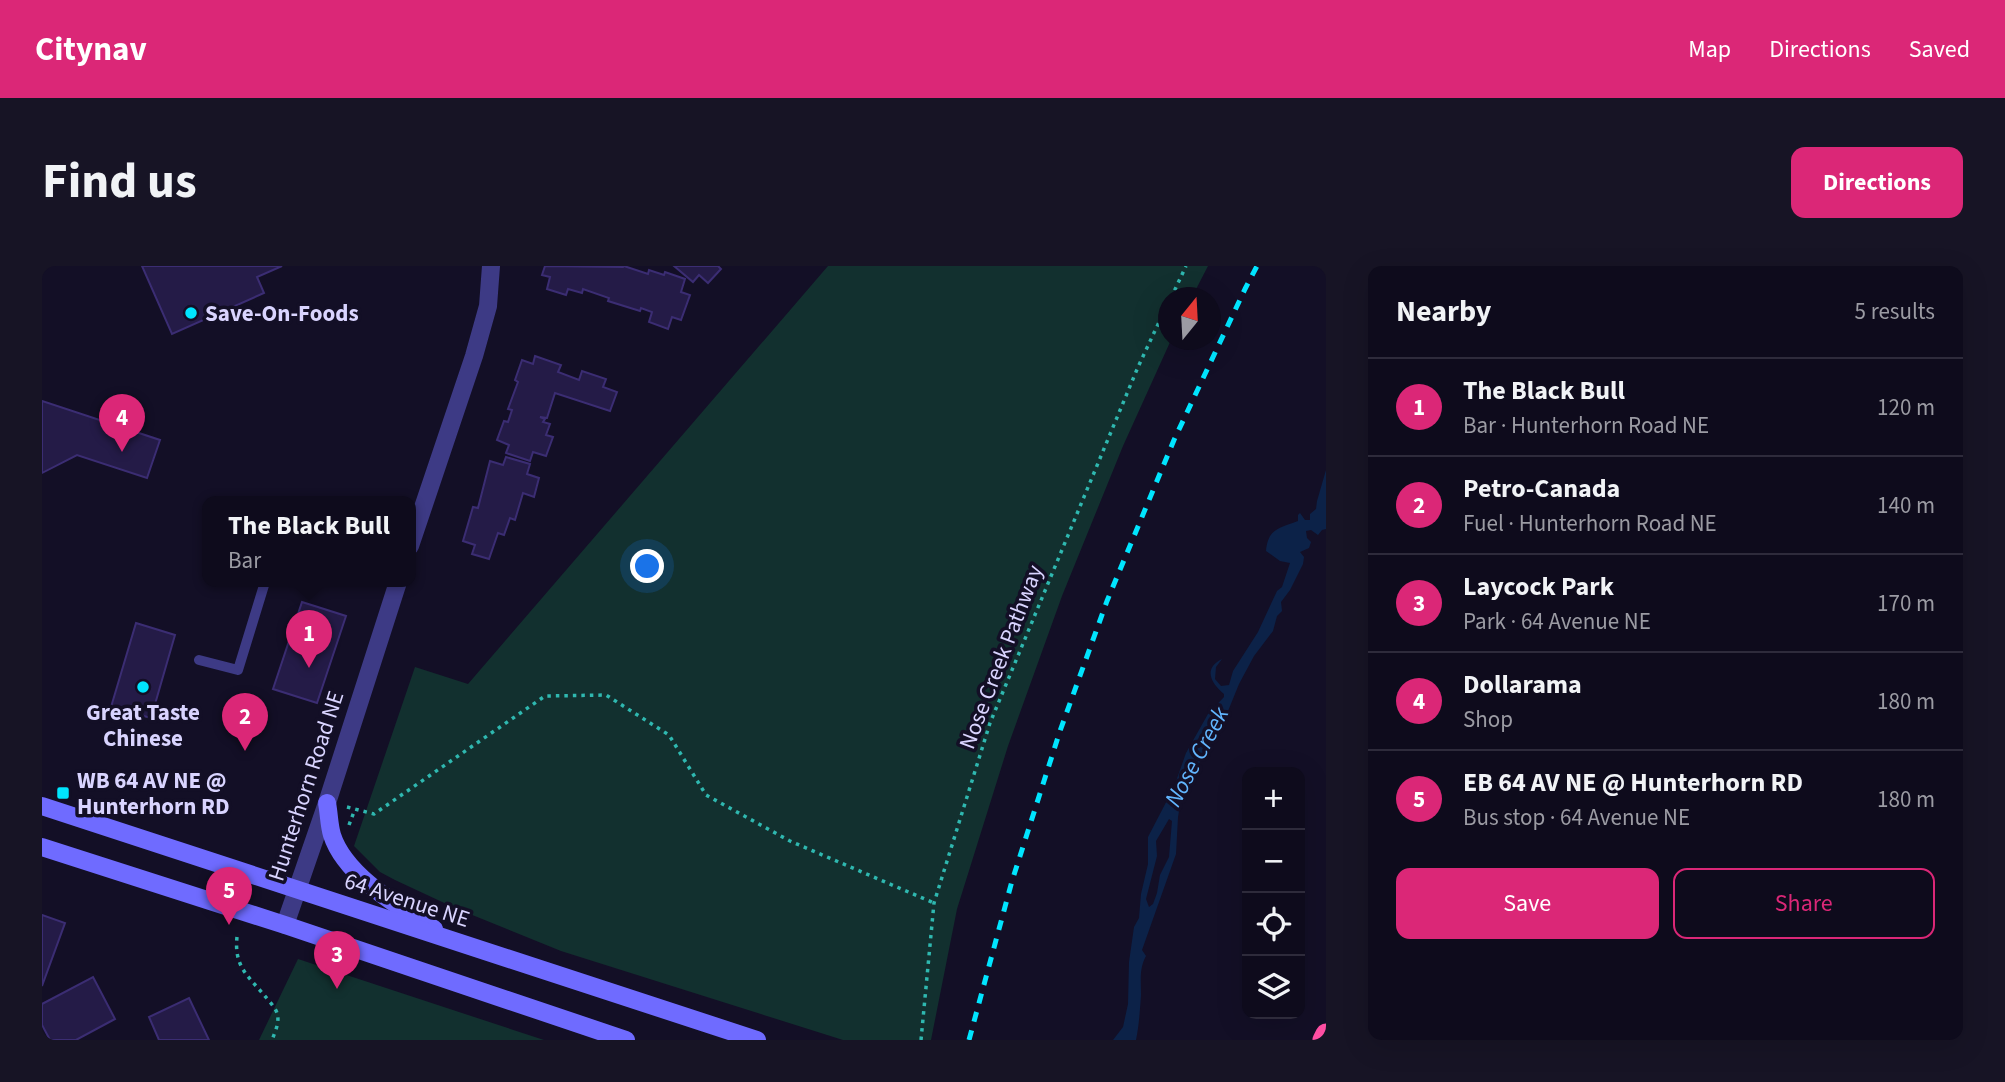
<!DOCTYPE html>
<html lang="en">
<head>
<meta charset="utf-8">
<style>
	:root { --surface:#0e0b1c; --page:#171425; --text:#f1f3f6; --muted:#9b9ba3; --line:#2e2b3b; --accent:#db2777 }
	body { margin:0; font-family:"Source Sans 3",sans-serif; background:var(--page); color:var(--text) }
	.controls { position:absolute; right:21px; bottom:21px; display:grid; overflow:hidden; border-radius:14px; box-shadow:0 7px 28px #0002 }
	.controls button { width:63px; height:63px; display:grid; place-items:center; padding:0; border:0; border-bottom:2px solid var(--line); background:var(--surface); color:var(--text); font:35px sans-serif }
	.compass { position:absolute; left:1116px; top:21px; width:63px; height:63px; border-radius:50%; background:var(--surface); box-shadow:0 7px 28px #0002; rotate:18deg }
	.you { position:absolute; left:606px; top:301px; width:24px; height:24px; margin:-18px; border:5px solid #fff; border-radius:50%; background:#1a73e8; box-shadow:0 0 0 10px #1a73e833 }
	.badge { display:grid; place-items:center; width:46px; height:46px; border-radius:50%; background:var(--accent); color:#fff; font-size:23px; font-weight:700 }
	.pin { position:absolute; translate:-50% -58px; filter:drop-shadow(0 2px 4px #0008) }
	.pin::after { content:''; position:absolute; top:37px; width:24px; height:21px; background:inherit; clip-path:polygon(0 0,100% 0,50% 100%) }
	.popup { position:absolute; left:160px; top:230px; width:214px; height:91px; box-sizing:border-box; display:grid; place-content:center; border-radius:14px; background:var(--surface); filter:drop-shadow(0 2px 5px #0005); font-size:23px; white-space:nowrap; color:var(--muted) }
	.popup b { font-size:26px; color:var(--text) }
	.popup::after { content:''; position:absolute; left:50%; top:100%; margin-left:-14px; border:14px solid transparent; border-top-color:var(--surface) }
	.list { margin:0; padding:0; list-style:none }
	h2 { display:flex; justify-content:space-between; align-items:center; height:91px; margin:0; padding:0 28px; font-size:30px }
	h2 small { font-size:23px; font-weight:400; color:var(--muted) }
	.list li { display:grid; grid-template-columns:46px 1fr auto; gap:21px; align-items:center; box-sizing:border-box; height:98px; padding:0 28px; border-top:2px solid var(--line) }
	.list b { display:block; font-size:26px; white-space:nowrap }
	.list p { margin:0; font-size:23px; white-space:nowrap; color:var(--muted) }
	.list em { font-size:23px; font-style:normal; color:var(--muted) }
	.actions { display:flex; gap:14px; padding:21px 28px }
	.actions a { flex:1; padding:16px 0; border:2px solid var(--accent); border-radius:14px; text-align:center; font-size:24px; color:var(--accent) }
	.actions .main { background:var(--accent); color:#fff }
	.icon { flex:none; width:38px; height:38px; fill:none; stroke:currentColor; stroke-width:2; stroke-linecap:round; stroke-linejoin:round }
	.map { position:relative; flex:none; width:1284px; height:774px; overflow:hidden; border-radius:14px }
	header { display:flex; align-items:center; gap:42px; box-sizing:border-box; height:98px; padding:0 35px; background:var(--accent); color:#fff }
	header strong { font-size:33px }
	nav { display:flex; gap:38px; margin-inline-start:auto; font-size:24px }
	.intro { display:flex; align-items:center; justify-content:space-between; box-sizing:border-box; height:168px; padding:0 42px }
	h1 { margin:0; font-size:49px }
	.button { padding:18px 32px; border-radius:14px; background:var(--accent); color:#fff; font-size:24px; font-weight:700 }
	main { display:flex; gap:42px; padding:0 42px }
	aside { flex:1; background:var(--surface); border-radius:14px; box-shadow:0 7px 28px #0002 }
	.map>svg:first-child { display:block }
	.green { fill:#12302f }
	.water { fill:#0c2248; fill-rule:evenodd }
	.building { fill:#241b47; stroke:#3b2d73; stroke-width:2 }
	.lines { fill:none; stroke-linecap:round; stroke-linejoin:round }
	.path { stroke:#2fb8b0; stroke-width:3.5; stroke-dasharray:3.5 5; stroke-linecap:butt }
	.lane { stroke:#3d3a85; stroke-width:10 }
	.street { stroke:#3d3a85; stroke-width:18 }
	.secondary { stroke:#6f6bff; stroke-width:18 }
	.highway { stroke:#ff4fa3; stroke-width:21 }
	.rail { stroke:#00e5ff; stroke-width:5; stroke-dasharray:10 9; stroke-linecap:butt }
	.poi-dot { fill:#00e5ff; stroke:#130f26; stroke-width:2.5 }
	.labels { text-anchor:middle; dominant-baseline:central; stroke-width:7; stroke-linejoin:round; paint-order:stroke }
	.poi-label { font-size:23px; font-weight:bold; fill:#d9d4ff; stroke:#130f26; text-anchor:start }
	.street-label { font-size:23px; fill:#d9d4ff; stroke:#130f26 }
	.water-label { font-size:24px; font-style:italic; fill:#62b6ff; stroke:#130f26 }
</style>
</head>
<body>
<header>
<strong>Citynav</strong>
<nav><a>Map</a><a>Directions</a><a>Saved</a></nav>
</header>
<div class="intro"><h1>Find us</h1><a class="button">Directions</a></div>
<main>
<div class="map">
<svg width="1284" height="774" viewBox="0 0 1284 774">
	<rect width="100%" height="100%" fill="#130f26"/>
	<!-- green -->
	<g class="green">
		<polygon points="786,0 1166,0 1150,31 1126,32 1126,74 1129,74 1081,180 1020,330 966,480 915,643 889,774 801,774 519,685 413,642 353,614 338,606 312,580 373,401 426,418"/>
		<polygon points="256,693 502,774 217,774"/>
	</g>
	<!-- water -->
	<path class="water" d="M1284,204V263L1280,264L1276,269L1269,264L1264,265L1265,272L1269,276L1267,282L1258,286L1262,291L1261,298L1248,324L1239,336L1240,345L1235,350L1231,365L1212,390L1197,418L1184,450L1169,473L1167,482L1150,508L1139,533L1136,551L1134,588L1100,684L1104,690C1097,703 1099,714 1099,729C1098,743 1097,760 1094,774H1071L1081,761L1086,738L1087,696L1092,661L1097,652L1099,628L1106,598V571L1132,521L1144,487L1166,448L1182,431V428C1170,418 1160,403 1180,393L1174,401L1173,413L1179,420L1187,419L1191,405L1216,366L1235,325L1240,321L1248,297L1238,295L1224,285C1226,262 1238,262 1256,255V249L1258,247L1263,254H1268V248L1274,243L1275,235ZM1127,553L1130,555L1127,591L1118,609L1115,627L1111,638L1107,641L1104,633L1115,590L1114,575Z"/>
	<!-- building -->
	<g class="building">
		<polygon points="100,0 240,0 215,11 222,27 130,68"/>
		<polygon points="503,0 581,1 582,0 606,8 607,4 622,9 623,6 643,13 639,26 648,29 639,54 630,51 626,63 607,56 610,46 599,42 598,45 566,35 567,32 541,23 540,27 526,23 524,29 505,23 508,11 500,9"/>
		<polygon points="632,0 676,0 679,3 666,17 657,9 651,16"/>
		<polygon points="493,90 519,99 516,106 537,114 540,105 564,113 561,121 575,126 568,145 513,127 505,152 498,151 503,153 501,156 508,158 504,169 511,171 504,190 491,186 488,195 464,187 467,179 455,174 462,155 466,156 470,144 466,143 476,116 473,114 480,94 491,98"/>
		<polygon points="0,135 118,174 105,212 35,189 0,207"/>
		<polygon points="464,191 488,198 485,208 497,212 492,231 481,227 473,254 468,252 462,269 456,267 447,293 430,288 433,279 421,275 431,241 436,242 448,195 461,199"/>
		<polygon points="260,336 304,350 275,437 231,423"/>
		<polygon points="94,357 133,369 109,452 69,441"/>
		<polygon points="0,649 23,657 0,720"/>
		<polygon points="51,711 73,753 34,774 8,774 0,759 0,738"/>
		<polygon points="147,732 167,774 117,774 107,751"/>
	</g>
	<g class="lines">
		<!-- path -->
		<g class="path">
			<polyline points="1129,32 1144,0"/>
			<polyline points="305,541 332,548 503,430 564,429 627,469 664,529 748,575 892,637"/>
			<polyline points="307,559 313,543"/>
			<path d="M195,671C192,700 205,709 222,729C226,734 233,741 235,747C238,756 233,766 230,774"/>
			<polyline points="879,774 892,637 948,457 1096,101 1126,37"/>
		</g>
		<!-- lane -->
		<polyline class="lane" points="157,394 196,404 223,316"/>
		<!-- street -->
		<g class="street">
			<polyline points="368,280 432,90 446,40 449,0"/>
			<polyline points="243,659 285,537 356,316"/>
		</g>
		<!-- secondary -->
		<g class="secondary">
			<path d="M285,537C287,547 287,559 290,569C303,610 358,641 392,663"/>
			<polyline points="0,540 715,774"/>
			<polyline points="0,581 243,659 584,774"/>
		</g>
		<!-- highway -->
		<polyline class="highway" points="1281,774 1284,768"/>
		<!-- rail -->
		<polyline class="rail" points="927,774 970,615 1018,465 1065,335 1132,174 1203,23 1215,0"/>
	</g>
	<!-- markers -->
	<g class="poi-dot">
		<circle cx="149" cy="47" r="7"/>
		<circle cx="101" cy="421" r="7"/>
		<rect x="14" y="520" width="14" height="14" rx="3.5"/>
	</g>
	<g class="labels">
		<!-- poi labels -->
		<g class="poi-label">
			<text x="163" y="47">Save-On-Foods</text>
			<text x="101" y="446" text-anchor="middle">Great Taste<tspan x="101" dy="26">Chinese</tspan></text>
			<text x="35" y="514">WB 64 AV NE @<tspan x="35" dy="26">Hunterhorn RD</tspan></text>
		</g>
		<!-- street labels -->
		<g class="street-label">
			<text transform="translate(959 391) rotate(-69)">Nose Creek Pathway</text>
			<text transform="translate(264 520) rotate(-72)">Hunterhorn Road NE</text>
			<text transform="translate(365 634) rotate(18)">64 Avenue NE</text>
		</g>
		<!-- water labels -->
		<g class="water-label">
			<text transform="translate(1155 491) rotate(-62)">Nose Creek</text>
		</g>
	</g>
</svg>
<div class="controls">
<button>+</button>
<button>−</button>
<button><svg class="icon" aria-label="locate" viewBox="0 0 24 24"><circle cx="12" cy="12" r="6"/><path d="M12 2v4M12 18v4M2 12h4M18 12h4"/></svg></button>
<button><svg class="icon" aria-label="layers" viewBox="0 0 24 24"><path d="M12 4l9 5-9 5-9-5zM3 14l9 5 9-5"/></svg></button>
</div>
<svg class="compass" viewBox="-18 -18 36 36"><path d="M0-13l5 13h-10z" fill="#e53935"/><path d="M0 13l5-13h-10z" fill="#9b9ba3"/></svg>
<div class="you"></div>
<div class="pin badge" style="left:267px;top:402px">1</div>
<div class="popup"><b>The Black Bull</b>Bar</div>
<div class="pin badge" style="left:203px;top:485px">2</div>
<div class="pin badge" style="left:295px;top:723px">3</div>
<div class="pin badge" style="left:80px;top:186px">4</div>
<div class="pin badge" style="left:187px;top:659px">5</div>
</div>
<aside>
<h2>Nearby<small>5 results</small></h2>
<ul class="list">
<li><span class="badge">1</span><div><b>The Black Bull</b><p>Bar · Hunterhorn Road NE</p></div><em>120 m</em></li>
<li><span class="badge">2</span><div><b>Petro-Canada</b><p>Fuel · Hunterhorn Road NE</p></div><em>140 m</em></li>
<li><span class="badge">3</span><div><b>Laycock Park</b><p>Park · 64 Avenue NE</p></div><em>170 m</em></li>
<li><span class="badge">4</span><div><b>Dollarama</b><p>Shop</p></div><em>180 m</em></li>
<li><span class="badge">5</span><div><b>EB 64 AV NE @ Hunterhorn RD</b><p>Bus stop · 64 Avenue NE</p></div><em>180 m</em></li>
</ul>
<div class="actions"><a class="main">Save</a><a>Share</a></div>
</aside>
</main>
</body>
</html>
